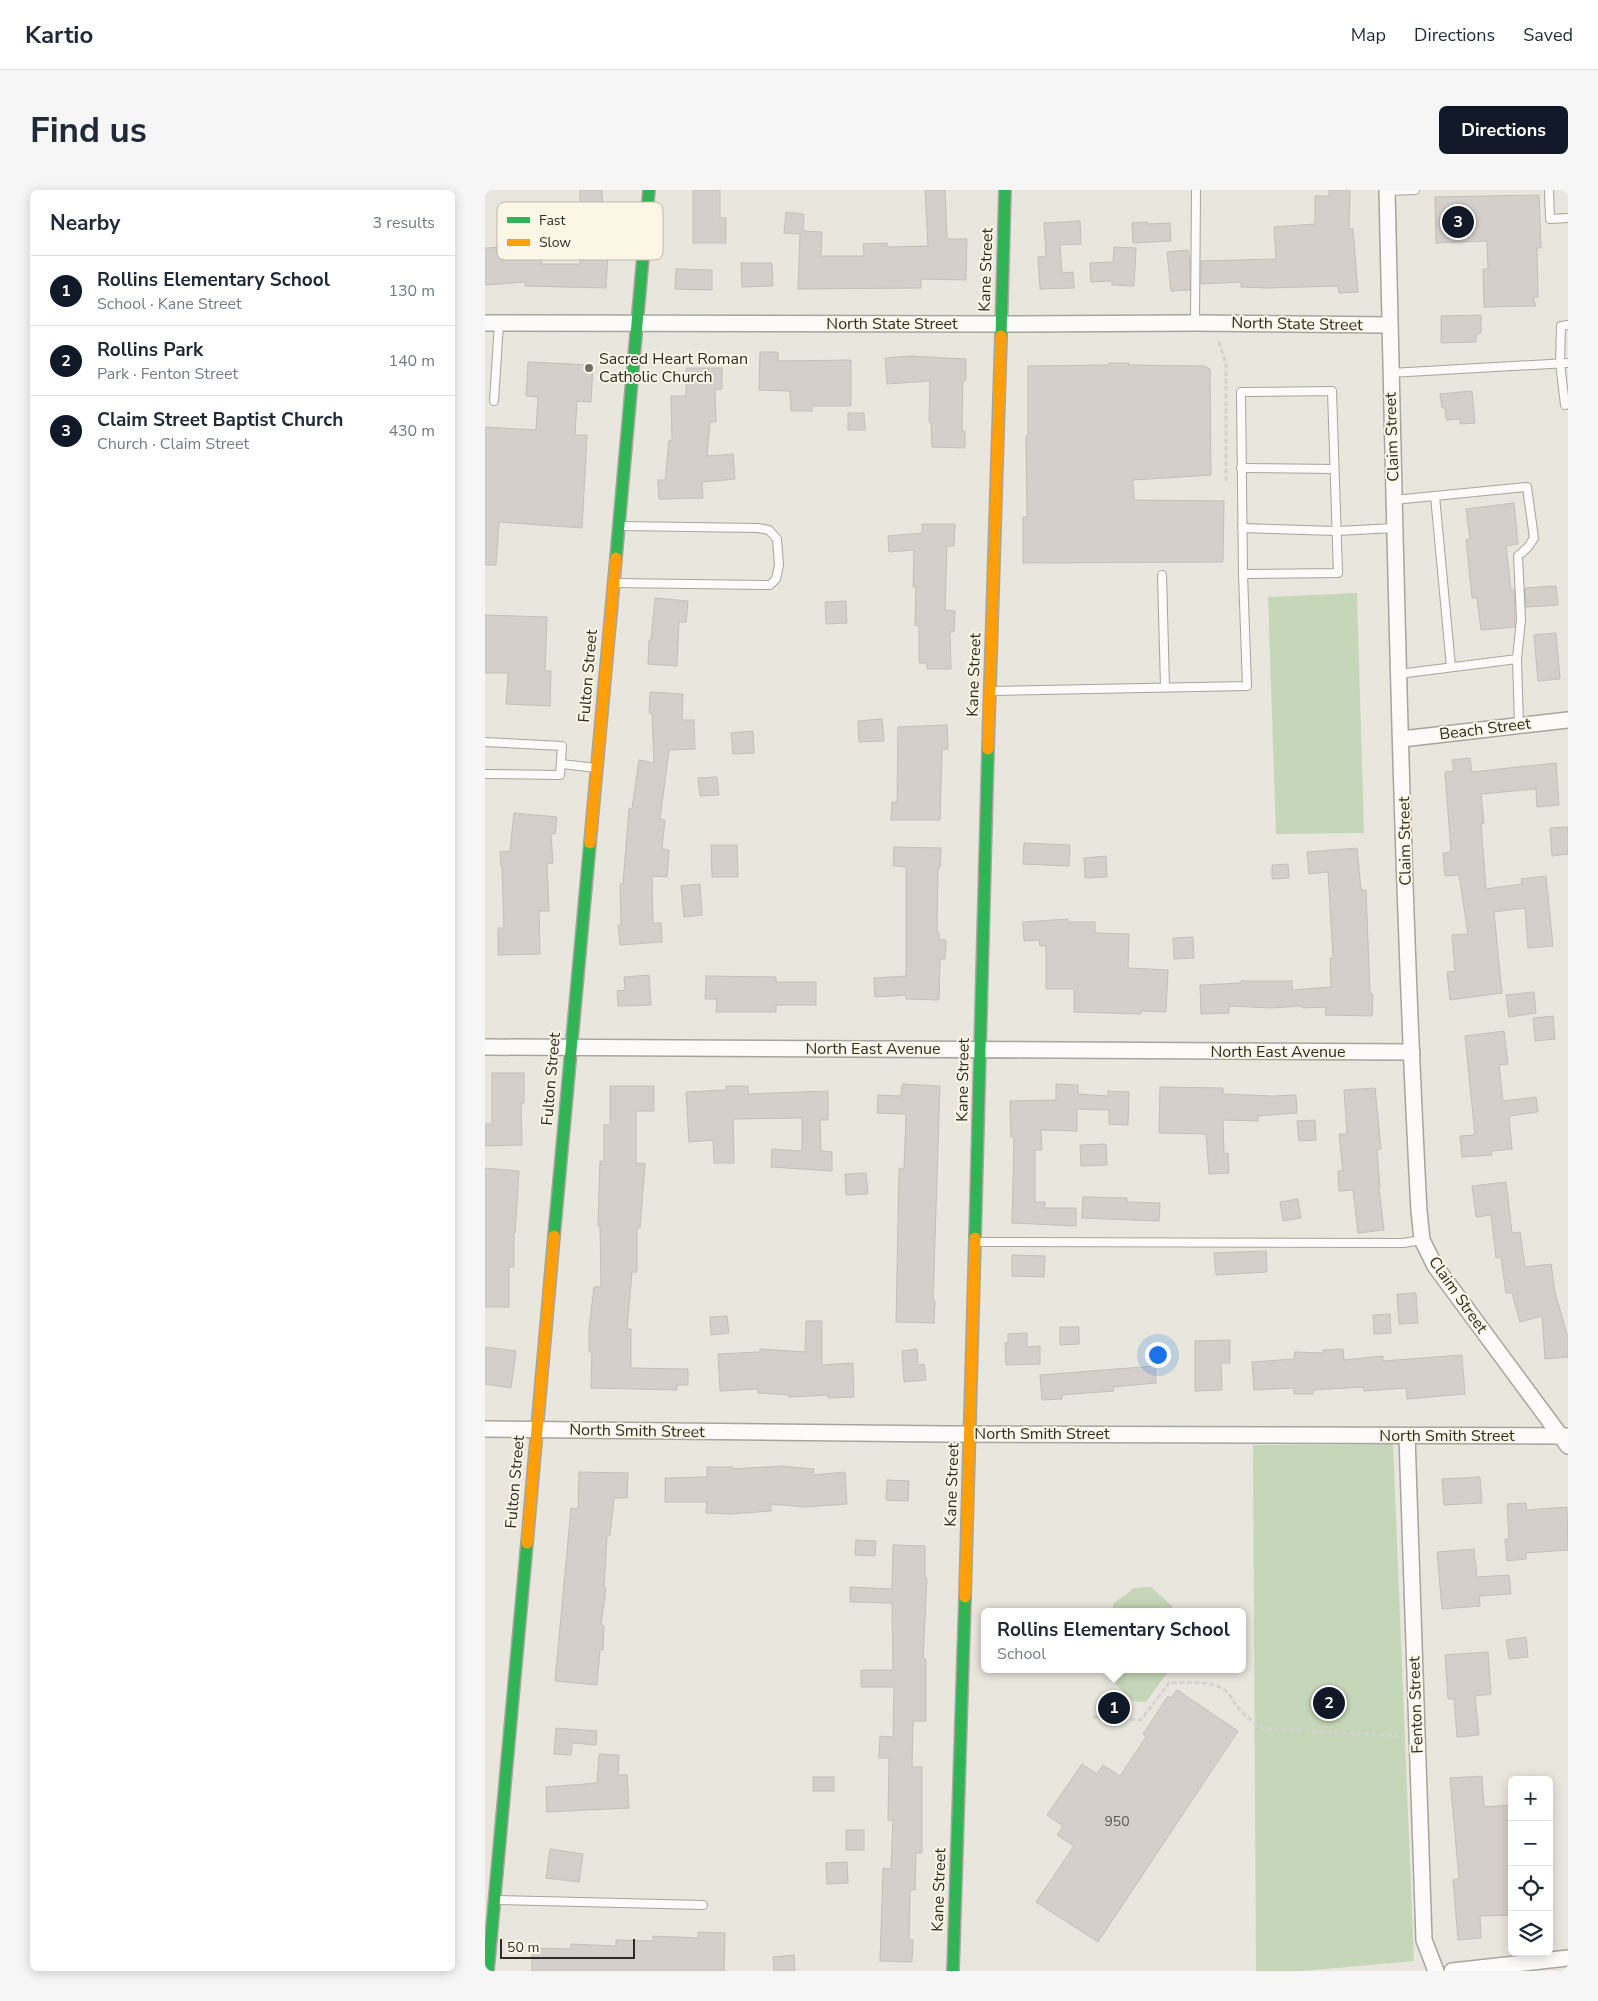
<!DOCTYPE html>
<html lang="en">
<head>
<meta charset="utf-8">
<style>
	:root { --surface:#fff; --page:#f6f6f7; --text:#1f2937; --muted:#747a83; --line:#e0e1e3; --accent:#111827 }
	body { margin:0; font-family:"Nunito Sans",sans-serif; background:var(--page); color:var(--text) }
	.controls { position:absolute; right:15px; bottom:15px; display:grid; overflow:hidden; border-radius:8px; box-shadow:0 2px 12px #0003 }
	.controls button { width:45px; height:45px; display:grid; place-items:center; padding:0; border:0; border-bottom:1px solid var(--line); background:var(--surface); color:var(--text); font:25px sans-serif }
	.scale { position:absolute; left:15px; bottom:12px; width:135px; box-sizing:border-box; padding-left:5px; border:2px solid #2e2c26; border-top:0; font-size:14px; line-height:18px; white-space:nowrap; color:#2e2c26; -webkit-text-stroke:4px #fcf6e6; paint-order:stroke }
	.you { position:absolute; left:672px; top:1164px; width:18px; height:18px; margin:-12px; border:4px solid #fff; border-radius:50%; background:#1a73e8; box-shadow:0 0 0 8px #1a73e833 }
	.badge { display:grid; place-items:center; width:32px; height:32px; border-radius:50%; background:var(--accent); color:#fff; font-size:16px; font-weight:700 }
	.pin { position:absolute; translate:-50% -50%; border:2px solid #fff; box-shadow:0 1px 5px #0006 }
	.popup { position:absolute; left:496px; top:1418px; width:265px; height:65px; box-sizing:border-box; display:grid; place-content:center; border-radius:8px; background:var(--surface); filter:drop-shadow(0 1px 4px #0005); font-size:16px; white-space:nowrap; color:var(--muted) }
	.popup b { font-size:19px; color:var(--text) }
	.popup::after { content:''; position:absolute; left:50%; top:100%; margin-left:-10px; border:10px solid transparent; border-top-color:var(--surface) }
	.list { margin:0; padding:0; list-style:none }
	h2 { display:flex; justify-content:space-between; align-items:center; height:65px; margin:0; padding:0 20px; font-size:21px }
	h2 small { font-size:16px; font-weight:400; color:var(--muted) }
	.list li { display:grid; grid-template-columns:32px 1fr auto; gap:15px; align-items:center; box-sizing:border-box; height:70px; padding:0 20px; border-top:1px solid var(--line) }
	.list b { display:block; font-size:19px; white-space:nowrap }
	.list p { margin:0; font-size:16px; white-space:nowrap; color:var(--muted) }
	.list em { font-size:16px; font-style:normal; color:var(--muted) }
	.icon { flex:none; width:28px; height:28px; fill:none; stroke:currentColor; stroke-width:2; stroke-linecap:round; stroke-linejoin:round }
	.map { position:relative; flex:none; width:1083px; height:1781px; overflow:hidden; border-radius:8px }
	header { display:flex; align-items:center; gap:30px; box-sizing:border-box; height:70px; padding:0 25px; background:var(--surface); border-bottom:1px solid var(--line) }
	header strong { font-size:24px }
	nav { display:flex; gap:28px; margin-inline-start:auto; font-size:18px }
	.intro { display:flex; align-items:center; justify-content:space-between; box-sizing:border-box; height:120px; padding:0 30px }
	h1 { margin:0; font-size:35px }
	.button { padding:12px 22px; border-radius:8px; background:var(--accent); color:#fff; font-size:18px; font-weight:700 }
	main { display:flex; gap:30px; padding:0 30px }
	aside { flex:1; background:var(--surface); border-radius:8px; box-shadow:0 2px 12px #0003 }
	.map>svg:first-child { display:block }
	.green { fill:#c6d6b8 }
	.building { fill:#d4cfca; stroke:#c4bfba }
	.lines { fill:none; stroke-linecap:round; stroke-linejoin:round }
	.lane-casing { stroke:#a6a59e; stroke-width:10 }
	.street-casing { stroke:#a6a59e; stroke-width:18 }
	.fast-casing { stroke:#a6a59e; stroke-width:14 }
	.slow-casing { stroke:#a6a59e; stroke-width:14 }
	.path { stroke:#d4d3d0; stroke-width:3; stroke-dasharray:5 2.5; stroke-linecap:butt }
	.lane { stroke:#fcfbfa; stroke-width:8 }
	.street { stroke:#fcfbfa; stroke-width:15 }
	.fast { stroke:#30b455; stroke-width:11 }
	.slow { stroke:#ff9f0a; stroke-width:11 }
	.poi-dot { fill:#6f6d66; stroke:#fcf6e6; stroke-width:2 }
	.labels { text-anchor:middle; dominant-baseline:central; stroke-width:4; stroke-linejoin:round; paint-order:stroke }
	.number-label { font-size:14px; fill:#585650 }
	.street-label { font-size:16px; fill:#2e2c26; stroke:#fcf6e6 }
	.poi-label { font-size:16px; fill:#2e2c26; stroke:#fcf6e6; text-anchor:start }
	.key { fill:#fcf6e6; stroke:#beb9ac; stroke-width:1 }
	.key-label { font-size:14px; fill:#2e2c26 }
</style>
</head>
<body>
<header>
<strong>Kartio</strong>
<nav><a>Map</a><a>Directions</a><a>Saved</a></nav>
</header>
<div class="intro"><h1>Find us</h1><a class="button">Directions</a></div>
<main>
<aside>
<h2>Nearby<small>3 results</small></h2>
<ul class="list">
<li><span class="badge">1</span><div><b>Rollins Elementary School</b><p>School · Kane Street</p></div><em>130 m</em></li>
<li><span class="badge">2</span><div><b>Rollins Park</b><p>Park · Fenton Street</p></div><em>140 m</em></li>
<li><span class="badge">3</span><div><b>Claim Street Baptist Church</b><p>Church · Claim Street</p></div><em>430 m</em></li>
</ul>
</aside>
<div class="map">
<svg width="1083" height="1781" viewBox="0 0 1083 1781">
	<rect width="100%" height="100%" fill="#e9e6dd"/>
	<!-- green -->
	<g class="green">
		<polygon points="872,403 879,643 791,644 783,407"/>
		<polygon points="908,1254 929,1771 817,1781 771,1781 768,1255"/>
		<polygon points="666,1397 687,1416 687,1422 628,1422 628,1414 649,1398"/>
		<polygon points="628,1479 685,1479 661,1512 648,1511 629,1493"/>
	</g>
	<!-- building -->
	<g class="building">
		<polygon points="95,0 117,0 118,27 125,27 121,98 40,96 40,92 0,95 0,58 19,57 57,60 56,74 95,74"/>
		<polygon points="208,0 235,0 235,28 241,28 241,53 208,53"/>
		<polygon points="440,0 460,0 462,49 482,49 481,90 436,89 436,98 313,99 315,44 299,43 301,22 319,24 318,41 337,42 336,66 379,66 378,54 402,53 403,57 443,56"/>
		<polygon points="844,0 865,0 864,39 868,39 873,102 854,103 853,96 783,98 756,97 756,92 716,94 716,71 791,69 789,37 830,34 830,6 844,6"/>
		<polygon points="1054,5 1056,58 1052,58 1053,107 1048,107 1051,116 999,117 998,79 1003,79 1002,51 951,53 950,7"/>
		<polygon points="595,31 596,54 575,55 577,83 588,82 589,98 555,99 553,67 561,66 559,33"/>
		<polygon points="663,32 663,34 685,33 686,51 648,53 647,33"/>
		<polygon points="629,57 651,58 649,96 627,95 627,91 606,92 605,73 628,72"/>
		<polygon points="703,60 705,72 705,100 686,101 682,62"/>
		<polygon points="256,73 287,73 288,96 257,97"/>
		<polygon points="191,79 227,80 227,100 190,99"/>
		<polygon points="996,125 996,143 991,145 991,152 956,153 956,126"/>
		<polygon points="275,162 293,162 293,171 366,170 366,216 327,216 327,221 306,221 305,201 274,200"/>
		<polygon points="425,166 481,169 481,190 478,190 477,241 480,241 480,258 447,257 446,232 444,232 445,191 402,194 400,168"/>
		<polygon points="43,172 108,175 106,212 92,211 90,245 102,245 97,338 14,332 11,375 0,375 0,237 51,240 53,207 41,206"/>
		<polygon points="624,173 644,173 644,175 719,176 725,179 726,285 648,290 649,310 739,311 738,372 538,373 538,327 542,327 541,246 543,246 543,176 624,175"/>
		<polygon points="201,178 237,178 237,199 230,200 231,232 225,232 222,266 248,264 250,289 217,292 218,308 174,309 173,290 180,290 184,250 187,251 186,206 201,206"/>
		<polygon points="987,201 990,233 975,234 975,229 961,230 960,218 957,218 955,204"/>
		<polygon points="363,223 379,223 380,240 363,240"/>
		<polygon points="1029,313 1033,354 1021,356 1026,400 1029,399 1030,437 996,440 992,408 987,408 981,350 985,349 981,319"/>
		<polygon points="437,334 470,334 469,356 462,356 460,420 470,421 469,442 465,442 466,479 442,479 442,473 434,473 434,436 430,435 431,397 428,397 429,360 404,362 403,346 437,343"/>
		<polygon points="1071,396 1073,415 1041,417 1040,398"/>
		<polygon points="170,408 203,411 201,432 194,432 192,476 163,474 164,450 166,450"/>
		<polygon points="361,411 362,433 341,434 340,412"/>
		<polygon points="0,425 62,427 60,481 66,481 65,516 21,514 23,483 0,483"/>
		<polygon points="1071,443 1075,489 1053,491 1049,445"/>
		<polygon points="165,502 198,504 197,530 209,530 210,559 184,560 175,629 180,630 177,659 184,660 182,687 167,686 168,733 176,733 177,752 135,755 133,735 136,735 135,694 138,694 144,618 147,619 154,570 169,573 167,524 164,523"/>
		<polygon points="397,529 399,551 374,552 373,531"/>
		<polygon points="462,535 463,559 457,560 455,630 406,630 407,612 412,612 413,537"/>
		<polygon points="268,541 269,563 248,564 246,543"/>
		<polygon points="985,568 987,582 1071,573 1074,615 1052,617 1051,599 996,604 999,633 996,634 1001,699 1037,694 1036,689 1061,686 1068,756 1043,758 1040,718 1009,722 1017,803 965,810 962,782 970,781 967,745 983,744 974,685 960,686 958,663 966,662 960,582 969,581 967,570"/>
		<polygon points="232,587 234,605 215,606 213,588"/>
		<polygon points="29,623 72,627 70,644 66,644 68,673 62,674 64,721 54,721 55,764 13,765 13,738 19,738 17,677 16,677 15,662 25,661"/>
		<polygon points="1083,637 1083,664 1067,666 1065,638"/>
		<polygon points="539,653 585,655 584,676 538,674"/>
		<polygon points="226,655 252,655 253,687 227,687"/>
		<polygon points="409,657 456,658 455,678 453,678 452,742 454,742 454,750 461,750 460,769 455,769 454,810 421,809 421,805 390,807 389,788 421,786 421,677 408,676"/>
		<polygon points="872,658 876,700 881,700 885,804 888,804 887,826 840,825 841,817 817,818 817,816 787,818 744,816 744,823 716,824 715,795 756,793 756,791 807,791 807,800 846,797 845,768 848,768 843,682 824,684 822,662"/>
		<polygon points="621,666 622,687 600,688 599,668"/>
		<polygon points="803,674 804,688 787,689 787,675"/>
		<polygon points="215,694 217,725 199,727 196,696"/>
		<polygon points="583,729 583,732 610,732 610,743 644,744 643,778 683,780 681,822 656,821 656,824 589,822 589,799 561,799 561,756 555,756 554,750 539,751 538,732"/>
		<polygon points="708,747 709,768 689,769 688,748"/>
		<polygon points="164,785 166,815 133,816 132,801 140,800 139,787"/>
		<polygon points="221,786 291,787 291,792 331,792 331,815 291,815 291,822 231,822 232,809 220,809"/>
		<polygon points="1049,802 1051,823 1024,827 1021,805"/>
		<polygon points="1068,826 1070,849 1050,851 1048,828"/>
		<polygon points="1019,841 1023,874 1014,875 1018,911 1051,907 1053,922 1024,926 1027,959 1006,961 1007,965 977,967 975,946 990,945 980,846"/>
		<polygon points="7,883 39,883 39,913 36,913 37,955 0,956 0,934 7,934"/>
		<polygon points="417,894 455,896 448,1111 450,1111 449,1133 411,1132 414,978 419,979 421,924 392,923 393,905 416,906"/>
		<polygon points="571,894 593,895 593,904 623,906 623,901 644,902 643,935 624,934 624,920 592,919 592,941 556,940 557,960 550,960 550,1012 560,1012 560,1018 591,1018 591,1036 527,1033 529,947 526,947 525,911 571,910"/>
		<polygon points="125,896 169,896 169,921 151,921 151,973 160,974 155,1038 152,1038 152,1082 147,1082 142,1139 146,1139 146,1178 203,1179 203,1195 192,1195 192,1200 106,1198 107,1162 104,1162 104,1139 109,1097 116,1097 115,1036 113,1036 115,971 119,972 119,935 125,935"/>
		<polygon points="241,896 263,896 263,904 343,901 343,930 335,930 336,961 347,962 347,981 286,977 287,959 317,961 317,928 248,929 249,973 229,973 228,950 204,952 201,902 241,900"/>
		<polygon points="675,897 738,898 738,904 788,906 811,905 812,923 773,926 773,931 738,930 739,964 743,963 744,983 724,984 721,944 674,943"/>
		<polygon points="890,898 896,959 892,960 895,998 894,999 899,1040 873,1043 868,1000 854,1001 853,981 858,981 854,944 862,944 859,900"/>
		<polygon points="830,930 831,950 814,951 812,931"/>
		<polygon points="621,954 622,975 596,976 595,955"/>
		<polygon points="0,978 34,981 30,1043 29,1043 29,1077 24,1077 24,1117 0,1117"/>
		<polygon points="381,983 383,1004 361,1005 360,984"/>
		<polygon points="1021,992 1027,1043 1035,1042 1040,1077 1066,1074 1070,1102 1083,1148 1083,1167 1060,1169 1057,1126 1035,1132 1027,1103 1021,1103 1016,1067 1011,1068 1006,1025 991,1027 987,996"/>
		<polygon points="598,1007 642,1008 642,1012 675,1013 674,1031 597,1028"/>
		<polygon points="813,1009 816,1028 798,1031 795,1012"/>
		<polygon points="781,1061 782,1082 731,1085 729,1063"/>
		<polygon points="527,1065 560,1066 559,1087 527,1086"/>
		<polygon points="931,1103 933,1133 914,1134 912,1104"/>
		<polygon points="905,1124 906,1143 889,1144 888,1125"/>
		<polygon points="242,1126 244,1143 226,1145 225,1127"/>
		<polygon points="321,1131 337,1131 337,1175 368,1173 369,1207 343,1208 343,1205 304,1207 304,1205 273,1203 273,1199 235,1201 233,1164 275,1162 275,1159 320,1162"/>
		<polygon points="575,1137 594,1137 594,1154 575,1155"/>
		<polygon points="542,1143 542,1157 555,1156 555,1174 521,1175 520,1153 523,1153 523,1144"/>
		<polygon points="745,1150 745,1173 736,1173 737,1200 710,1201 710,1151"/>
		<polygon points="0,1157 31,1161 26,1198 0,1194"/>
		<polygon points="432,1159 433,1175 439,1174 441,1190 419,1192 417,1161"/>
		<polygon points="858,1159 859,1170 898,1166 898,1171 977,1165 980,1204 922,1209 921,1198 879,1201 878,1197 828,1200 828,1204 809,1204 809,1198 769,1200 767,1172 809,1169 810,1162 838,1163 838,1160"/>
		<polygon points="670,1176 671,1193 628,1197 629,1201 577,1205 577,1209 557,1210 555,1185"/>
		<polygon points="297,1276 329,1279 328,1285 360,1282 362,1314 321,1317 286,1314 286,1321 246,1324 221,1323 222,1312 180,1312 180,1288 222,1287 222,1277 248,1277 248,1279"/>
		<polygon points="94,1282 143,1283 142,1308 129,1308 125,1346 122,1346 119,1398 121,1398 116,1435 119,1436 118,1460 115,1460 112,1495 70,1491 86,1318 93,1319"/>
		<polygon points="995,1287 997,1313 959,1315 957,1289"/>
		<polygon points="402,1290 424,1291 423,1311 401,1310"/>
		<polygon points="1041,1313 1042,1320 1082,1317 1083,1360 1041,1363 1041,1369 1022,1371 1020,1349 1024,1349 1022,1314"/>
		<polygon points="371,1350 391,1351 390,1366 370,1365"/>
		<polygon points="408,1355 440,1356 440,1388 442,1388 438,1468 441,1469 441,1531 428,1531 427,1577 437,1577 437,1663 431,1663 430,1700 425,1700 424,1750 428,1750 427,1772 395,1771 398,1678 406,1679 408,1630 403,1630 404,1568 394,1568 395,1546 408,1547 409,1497 376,1497 376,1480 408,1480 407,1413 365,1412 365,1397 407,1399"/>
		<polygon points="989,1359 992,1387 1024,1385 1026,1404 994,1406 995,1416 957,1419 952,1362"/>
		<polygon points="1041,1447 1043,1467 1024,1469 1021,1450"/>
		<polygon points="1003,1462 1006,1504 990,1506 994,1545 972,1547 969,1509 963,1509 960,1465"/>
		<polygon points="692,1500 753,1541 613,1752 551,1712 589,1656 572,1645 578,1636 562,1625 597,1574 612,1584 618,1575 635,1586 661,1547 658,1544 683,1506 686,1508"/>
		<polygon points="71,1538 112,1541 111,1555 87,1553 86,1565 69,1564"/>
		<polygon points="114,1564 134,1565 133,1585 142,1585 144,1618 62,1622 61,1597 112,1593"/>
		<polygon points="997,1586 999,1617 1027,1615 1027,1725 995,1726 996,1748 973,1750 968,1690 974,1689 965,1588"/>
		<rect x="328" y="1587" width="21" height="14"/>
		<rect x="361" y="1640" width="18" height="20"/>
		<polygon points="65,1659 98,1664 94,1692 61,1688"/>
		<polygon points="362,1672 363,1693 342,1694 341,1673"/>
		<polygon points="213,1742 240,1743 239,1781 47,1781 47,1758 86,1759 86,1754 131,1756 131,1750 168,1751 168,1746 213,1748"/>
		<polygon points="309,1765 310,1781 289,1781 288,1767"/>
	</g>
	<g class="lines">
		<!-- lane casing -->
		<g class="lane-casing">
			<g id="lane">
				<polyline points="1064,0 1065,29 1083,28"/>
				<polyline points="902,1 930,0"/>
				<polyline points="710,133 711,0"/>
				<polyline points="1083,135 1076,136 1075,173 1080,215 1083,214"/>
				<polyline points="905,183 1083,173"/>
				<polyline points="9,211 14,133"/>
				<polyline points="756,278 849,279"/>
				<polyline points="950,306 966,477"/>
				<polyline points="909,310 1042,297 1049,348 1043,357 1033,366 1036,429 1032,469 914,484"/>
				<polyline points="757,338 852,341 910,338"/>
				<polyline points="677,385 680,497"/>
				<polyline points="131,393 285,395 291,389 294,375 292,349 284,340 273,338 135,336"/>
				<polyline points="1032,469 1034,535"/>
				<polyline points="507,501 762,496 758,384 756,202 847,201 853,383 758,384"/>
				<polyline points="0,552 77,556 75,585 0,584"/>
				<polyline points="77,574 111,578"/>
				<polyline points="492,1052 918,1053 937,1050"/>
				<polyline points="10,1710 218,1715"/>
			</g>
		</g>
		<!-- street casing -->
		<g class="street-casing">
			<g id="street">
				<path d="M902,0C910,340 916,681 934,1021L937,1050L950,1076L1083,1256"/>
				<polyline points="0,133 516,134 710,133 905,135"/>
				<polyline points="917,549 1083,530"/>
				<polyline points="0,857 927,862"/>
				<polyline points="0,1239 460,1244 1083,1246"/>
				<polyline points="922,1246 939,1750 951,1781"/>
				<polyline points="967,1781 1083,1768"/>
			</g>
		</g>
		<!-- fast casing -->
		<g class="fast-casing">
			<g id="fast">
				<polyline points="516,146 520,0"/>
				<polyline points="131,368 164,0"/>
				<polyline points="69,1046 105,653"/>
				<polyline points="490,1048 503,559"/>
				<polyline points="3,1781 42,1353"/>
				<polyline points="468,1781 480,1407"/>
			</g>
		</g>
		<!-- slow casing -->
		<g class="slow-casing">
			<g id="slow">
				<polyline points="503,559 516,146"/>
				<polyline points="105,653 131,368"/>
				<polyline points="42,1353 69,1046"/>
				<polyline points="480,1407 490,1048"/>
			</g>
		</g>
		<!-- path -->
		<g class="path">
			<polyline points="734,152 741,174 741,293"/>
			<path d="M608,1527L656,1530L684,1493C701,1493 727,1489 742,1502C746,1505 748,1511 751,1515C758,1525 768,1532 778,1538L916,1546"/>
		</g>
		<!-- lane -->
		<use href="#lane" class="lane"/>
		<!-- street -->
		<use href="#street" class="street"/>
		<!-- fast -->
		<use href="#fast" class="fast"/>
		<!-- slow -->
		<use href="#slow" class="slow"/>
	</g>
	<!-- markers -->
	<circle class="poi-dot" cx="104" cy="178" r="5"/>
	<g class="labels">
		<!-- number labels -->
		<g class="number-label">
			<text x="632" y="1631">950</text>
		</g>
		<!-- street labels -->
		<g class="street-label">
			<text transform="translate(501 80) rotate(-88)">Kane Street</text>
			<text x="407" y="134">North State Street</text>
			<text transform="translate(812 134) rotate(1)">North State Street</text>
			<text transform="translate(907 247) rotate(-92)">Claim Street</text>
			<text transform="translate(489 485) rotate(-88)">Kane Street</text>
			<text transform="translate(103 486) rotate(-85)">Fulton Street</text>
			<text transform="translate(1000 539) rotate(-7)">Beach Street</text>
			<text transform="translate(920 651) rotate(-91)">Claim Street</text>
			<text x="388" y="859">North East Avenue</text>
			<text x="793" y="862">North East Avenue</text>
			<text transform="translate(66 889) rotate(-85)">Fulton Street</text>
			<text transform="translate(478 890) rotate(-89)">Kane Street</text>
			<text transform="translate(973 1105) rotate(55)">Claim Street</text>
			<text transform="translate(152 1241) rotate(1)">North Smith Street</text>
			<text x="557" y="1244">North Smith Street</text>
			<text x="962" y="1246">North Smith Street</text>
			<text transform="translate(30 1292) rotate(-85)">Fulton Street</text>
			<text transform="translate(467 1295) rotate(-88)">Kane Street</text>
			<text transform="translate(931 1515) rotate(-92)">Fenton Street</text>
			<text transform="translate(454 1700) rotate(-88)">Kane Street</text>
		</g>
		<!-- poi labels -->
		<g class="poi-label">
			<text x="114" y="169">Sacred Heart Roman<tspan x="114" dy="18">Catholic Church</tspan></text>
		</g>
	</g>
	<!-- legend -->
	<rect x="12" y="12" width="166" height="58" rx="8" class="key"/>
	<rect x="22" y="27" width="23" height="6" fill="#30b455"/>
	<rect x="22" y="49" width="23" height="7" fill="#ff9f0a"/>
	<g class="key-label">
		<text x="54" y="35">Fast</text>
		<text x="54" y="57">Slow</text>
	</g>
</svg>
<div class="controls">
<button>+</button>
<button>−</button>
<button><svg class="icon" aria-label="locate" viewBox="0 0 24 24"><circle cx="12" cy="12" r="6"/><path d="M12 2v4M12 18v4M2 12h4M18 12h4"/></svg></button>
<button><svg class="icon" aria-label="layers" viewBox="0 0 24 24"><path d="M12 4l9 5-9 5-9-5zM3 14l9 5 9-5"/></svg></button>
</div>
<div class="scale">50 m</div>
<div class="you"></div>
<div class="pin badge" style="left:629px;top:1518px">1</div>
<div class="popup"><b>Rollins Elementary School</b>School</div>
<div class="pin badge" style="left:844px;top:1513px">2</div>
<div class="pin badge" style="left:973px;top:32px">3</div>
</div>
</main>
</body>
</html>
